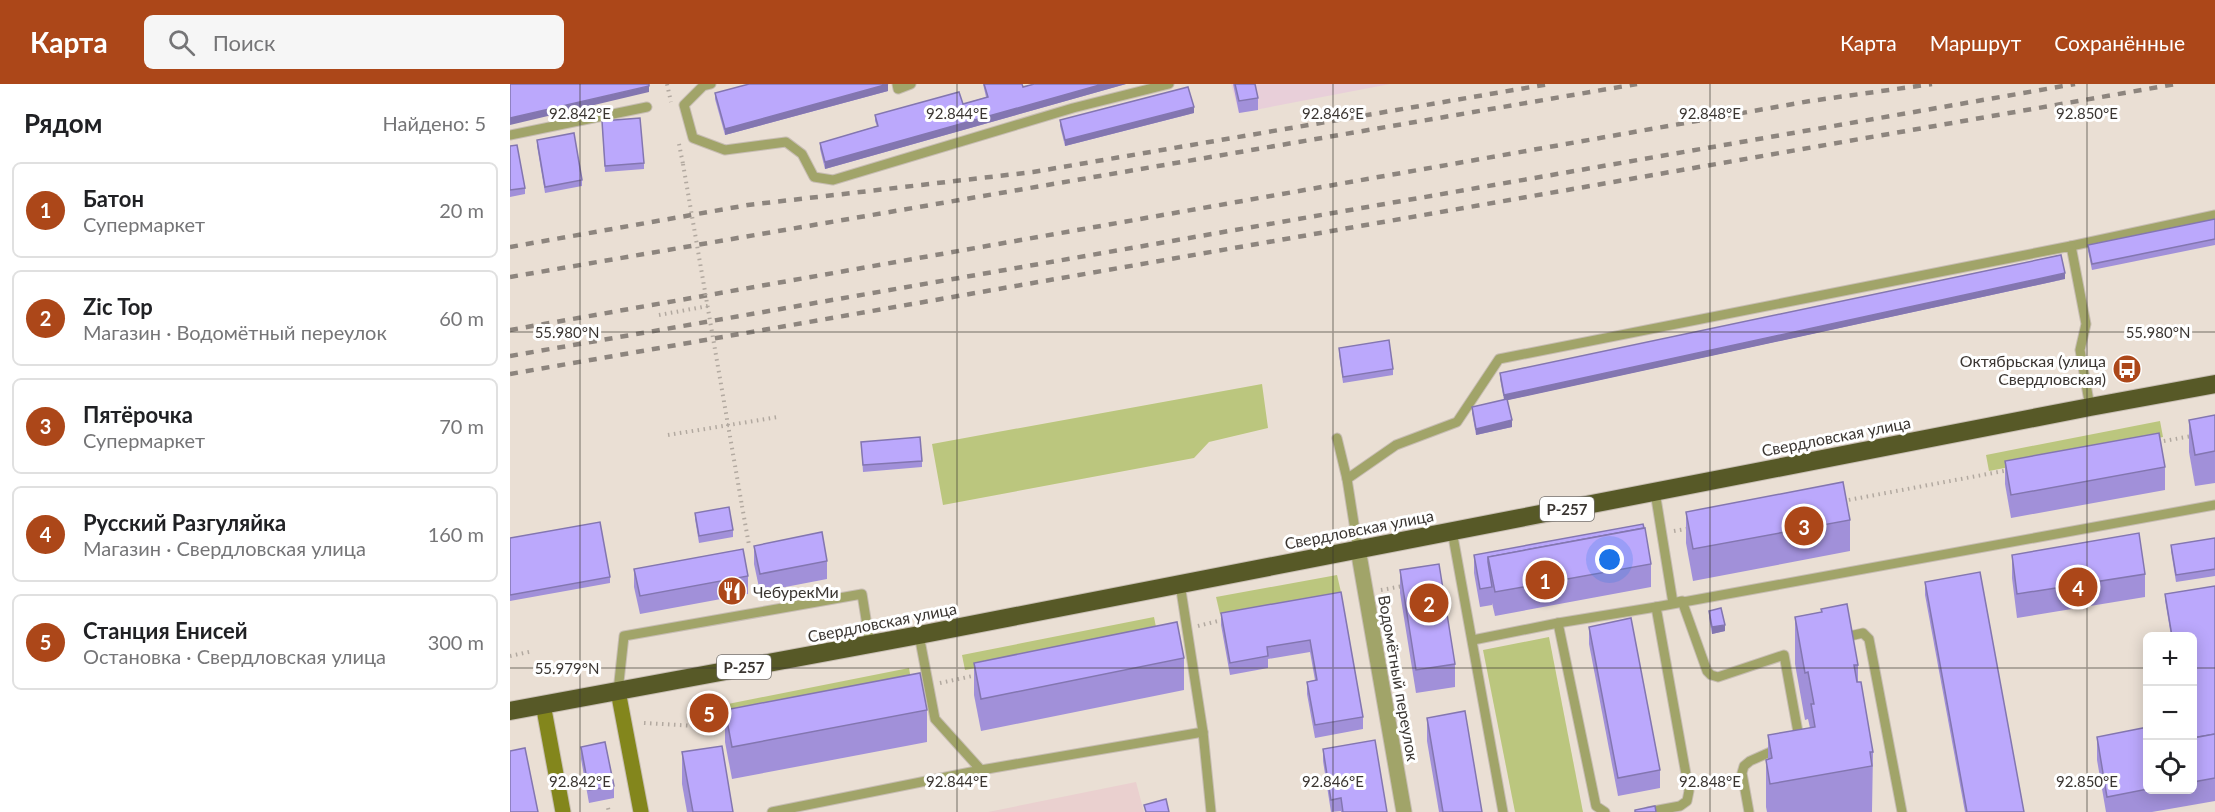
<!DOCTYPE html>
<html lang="ru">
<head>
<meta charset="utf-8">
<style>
	:root { --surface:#fff; --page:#f6f6f6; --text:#202124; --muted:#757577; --line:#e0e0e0; --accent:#ac4719 }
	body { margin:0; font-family:Lato,sans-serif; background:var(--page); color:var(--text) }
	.controls { position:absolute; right:18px; bottom:18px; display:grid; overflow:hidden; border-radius:9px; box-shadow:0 3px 15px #0003 }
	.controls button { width:54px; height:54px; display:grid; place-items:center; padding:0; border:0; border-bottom:2px solid var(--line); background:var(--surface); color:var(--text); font:30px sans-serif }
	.you { position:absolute; left:1100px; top:476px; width:21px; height:21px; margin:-15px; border:4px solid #fff; border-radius:50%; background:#1a73e8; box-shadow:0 0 0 9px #1a73e833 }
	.badge { display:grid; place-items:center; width:39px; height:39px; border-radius:50%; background:var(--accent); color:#fff; font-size:20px; font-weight:700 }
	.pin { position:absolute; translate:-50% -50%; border:3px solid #fff; box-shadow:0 2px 6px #0006 }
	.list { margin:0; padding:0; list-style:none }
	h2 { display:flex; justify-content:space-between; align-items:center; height:78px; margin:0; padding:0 24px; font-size:26px }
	h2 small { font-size:20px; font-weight:400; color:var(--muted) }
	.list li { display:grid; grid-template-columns:39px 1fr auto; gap:18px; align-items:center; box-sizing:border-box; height:96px; margin:0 12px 12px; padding:0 12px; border:2px solid var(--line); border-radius:9px }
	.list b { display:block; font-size:22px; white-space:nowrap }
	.list p { margin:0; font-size:20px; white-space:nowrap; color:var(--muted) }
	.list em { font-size:20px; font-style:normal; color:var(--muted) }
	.icon { flex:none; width:33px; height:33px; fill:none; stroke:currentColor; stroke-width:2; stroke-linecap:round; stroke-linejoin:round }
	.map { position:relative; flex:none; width:1705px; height:728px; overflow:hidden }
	header { display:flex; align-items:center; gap:36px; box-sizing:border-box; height:84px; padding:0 30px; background:var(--accent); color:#fff }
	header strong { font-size:28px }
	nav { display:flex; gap:33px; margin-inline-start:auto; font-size:21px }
	.search { width:420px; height:54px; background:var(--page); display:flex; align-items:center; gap:15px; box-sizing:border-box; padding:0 21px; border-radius:9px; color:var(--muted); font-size:22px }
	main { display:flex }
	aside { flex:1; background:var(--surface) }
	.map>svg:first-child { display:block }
	.industrial { fill:#e8cfd9 }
	.education { fill:#ead0cf }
	.green { fill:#bbc67e }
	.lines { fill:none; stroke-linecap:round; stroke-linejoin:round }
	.lane-casing { stroke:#c7bdb3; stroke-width:11 }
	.street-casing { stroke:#c7bdb3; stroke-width:17 }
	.secondary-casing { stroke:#c7bdb3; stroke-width:17 }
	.highway-casing { stroke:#c7bdb3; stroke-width:20 }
	.path { stroke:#b2a9a0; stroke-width:4; stroke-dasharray:1.5 4.5; stroke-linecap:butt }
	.lane { stroke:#a1a469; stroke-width:9 }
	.street { stroke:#a1a469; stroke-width:15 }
	.secondary { stroke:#83861c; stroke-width:15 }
	.highway { stroke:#575927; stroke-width:18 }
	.rail { stroke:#8d857e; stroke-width:4.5; stroke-dasharray:8 8; stroke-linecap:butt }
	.path-bridge { stroke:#b2a9a0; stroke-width:4; stroke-dasharray:1.5 4.5; stroke-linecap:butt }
	.wall { fill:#a190d9 }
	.shaded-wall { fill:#8376b0 }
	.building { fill:#bba8fc; stroke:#8376b0; stroke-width:1.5 }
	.ticks { fill:none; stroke:#3a3531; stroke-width:1.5; stroke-opacity:0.45 }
	.labels { text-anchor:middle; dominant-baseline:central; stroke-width:6; stroke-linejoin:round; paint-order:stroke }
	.shield { fill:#fff; stroke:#75726f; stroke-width:1.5 }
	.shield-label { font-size:15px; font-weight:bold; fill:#3a3531 }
	.poi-label { font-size:16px; fill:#3a3531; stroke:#fff; text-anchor:end }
	.street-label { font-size:16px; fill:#3a3531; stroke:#fff }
	.ticks-label { font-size:15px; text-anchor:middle; fill:#3a3531; stroke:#fff; stroke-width:6; stroke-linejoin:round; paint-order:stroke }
</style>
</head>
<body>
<header>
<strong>Карта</strong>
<div class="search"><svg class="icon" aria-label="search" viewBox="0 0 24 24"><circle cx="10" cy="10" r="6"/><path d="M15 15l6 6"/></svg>Поиск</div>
<nav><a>Карта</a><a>Маршрут</a><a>Сохранённые</a></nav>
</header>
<main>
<aside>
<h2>Рядом<small>Найдено: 5</small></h2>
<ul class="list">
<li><span class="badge">1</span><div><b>Батон</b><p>Супермаркет</p></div><em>20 m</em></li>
<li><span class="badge">2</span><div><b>Zic Top</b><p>Магазин · Водомётный переулок</p></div><em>60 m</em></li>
<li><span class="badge">3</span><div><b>Пятёрочка</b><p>Супермаркет</p></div><em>70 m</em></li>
<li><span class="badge">4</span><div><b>Русский Разгуляйка</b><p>Магазин · Свердловская улица</p></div><em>160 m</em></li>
<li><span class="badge">5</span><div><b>Станция Енисей</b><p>Остановка · Свердловская улица</p></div><em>300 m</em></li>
</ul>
</aside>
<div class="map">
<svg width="1705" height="728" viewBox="0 0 1705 728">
	<rect width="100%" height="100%" fill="#eadfd4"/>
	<!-- industrial -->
	<polygon class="industrial" points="721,0 880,0 729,29"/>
	<!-- education -->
	<polygon class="education" points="626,698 634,728 478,728"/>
	<!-- green -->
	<g class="green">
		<polygon points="752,300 758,344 699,358 684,374 433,421 422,360"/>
		<polygon points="1650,337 1653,353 1479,387 1476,371"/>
		<polygon points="827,491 831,508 710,530 706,513"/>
		<polygon points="644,533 647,548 455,586 452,571"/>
		<polygon points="1039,553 1073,728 1005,728 973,566"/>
		<polygon points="399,584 402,601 212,638 208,622"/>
	</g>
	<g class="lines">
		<!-- lane casing -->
		<g class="lane-casing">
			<g id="lane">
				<polyline points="201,0 193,2 174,21 183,54 215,66 276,58 292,70 304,93 323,96 563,24 659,0"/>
				<polyline points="387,0 388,5 401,0"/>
				<polyline points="0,51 137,23"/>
				<polyline points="1561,162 1705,131"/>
				<polyline points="827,354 837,395 848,465"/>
				<polyline points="837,395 886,361 947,338 989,275 1561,162 1576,240 1570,266 1580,323"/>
				<polyline points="1145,408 1163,519 1172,517 1197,587 1201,591 1208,593 1274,571 1288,648 1285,657"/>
				<polyline points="942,447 993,728"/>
				<polyline points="1048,539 1086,722 1095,728"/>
				<polyline points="1331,554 1353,549 1359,555 1392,728"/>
				<polyline points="963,556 1048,539 1146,523 1705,421"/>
				<polyline points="108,607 114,552 352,510 360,560"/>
				<polyline points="693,648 701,728"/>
				<polyline points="471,686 693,648 670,500"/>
				<polyline points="262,728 471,686 425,635 409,551"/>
				<polyline points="1138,728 1170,722 1177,717 1179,707 1146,523"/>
				<polyline points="1239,728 1232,689 1234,682 1240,677 1267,665"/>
			</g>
		</g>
		<!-- street casing -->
		<g class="street-casing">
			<polyline id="street" points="848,465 894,728"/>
		</g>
		<!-- secondary casing -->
		<g class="secondary-casing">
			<g id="secondary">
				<polyline points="108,607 131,728"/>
				<polyline points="33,620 53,728"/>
			</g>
		</g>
		<!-- highway casing -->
		<g class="highway-casing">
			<polyline id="highway" points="0,627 409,551 1580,323 1705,300"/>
		</g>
		<!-- path -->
		<g class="path">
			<polyline points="157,0 161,18"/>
			<polyline points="169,60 173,80"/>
			<polyline points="149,231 198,222"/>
			<polyline points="158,351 268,333"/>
			<polyline points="1648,358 1682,352"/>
			<polyline points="1333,417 1499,386"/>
			<polyline points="232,422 239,461"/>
			<polyline points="1164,447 1181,444"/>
			<polyline points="871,506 893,502"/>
			<polyline points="688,542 716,535"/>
			<polyline points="0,572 23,567"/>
			<polyline points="430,599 467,591"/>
			<polyline points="134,639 204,643 220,640"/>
			<polyline points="98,724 99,728"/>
		</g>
		<!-- lane -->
		<use href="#lane" class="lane"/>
		<!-- street -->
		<use href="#street" class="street"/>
		<!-- secondary -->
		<use href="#secondary" class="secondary"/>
		<!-- highway -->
		<use href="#highway" class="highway"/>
		<!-- rail -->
		<g class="rail">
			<polyline points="0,163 238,121 523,88 1039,0"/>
			<polyline points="0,193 1127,0"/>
			<polyline points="0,246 1300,17 1422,0"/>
			<polyline points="0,272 1565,0"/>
			<polyline points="0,290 1666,0"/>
		</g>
		<!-- path-bridge -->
		<polyline class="path-bridge" points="173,80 232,422"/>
	</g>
	<!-- wall -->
	<g class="wall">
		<polygon points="473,0 512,0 513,3 524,0 616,0 315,85 310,65 310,59 367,42 365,37 365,31 453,20 476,13"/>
		<polygon points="723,0 745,0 748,14 748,26 729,29"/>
		<polygon points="378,7 215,51 205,15 205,9"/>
		<polygon points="684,29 555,62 550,42 550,36"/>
		<polygon points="92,37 134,79 134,85 95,88"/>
		<polygon points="27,56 72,96 72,102 35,109 27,62"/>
		<polygon points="0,62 15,104 15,110 0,113"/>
		<polygon points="1705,135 1705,161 1582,186 1578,167 1578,161"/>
		<polygon points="1555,195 997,316 1002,343 966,351 962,329 962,323 994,316 990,295 990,289"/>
		<polygon points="829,264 883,285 883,291 833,299 829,270"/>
		<polygon points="1705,331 1705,399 1685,402 1679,368 1679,336"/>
		<polygon points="351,358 412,377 412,383 353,388"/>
		<polygon points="1495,377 1655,383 1655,406 1501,434 1495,400"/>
		<polygon points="1176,428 1340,436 1340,467 1183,497 1176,459"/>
		<polygon points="185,429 223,446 223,453 189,459 185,435"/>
		<polygon points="0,454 100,493 100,499 0,517"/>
		<polygon points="1705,454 1705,492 1666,498 1661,467 1661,461"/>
		<polygon points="244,462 317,477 317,495 250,508 244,480"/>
		<polygon points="964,471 1141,480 1141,503 985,532 982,519 982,521 970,523 964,489"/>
		<polygon points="1502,471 1635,490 1635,513 1507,534 1502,494"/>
		<polygon points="124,485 238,492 238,510 130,530 124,503"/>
		<polygon points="890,486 945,580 945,603 906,609 890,509"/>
		<polygon points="1415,498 1514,728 1455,728 1415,511"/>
		<polygon points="1705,502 1705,717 1642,728 1596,728 1587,676 1587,653 1638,705 1683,705 1683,552 1661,552 1655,516 1655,510"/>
		<polygon points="831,508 853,633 853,645 805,654 797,610 797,598 805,596 800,568 758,575 758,584 720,591 711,541 711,529"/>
		<polygon points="1311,525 1348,581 1348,598 1363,668 1362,728 1257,728 1256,723 1256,676 1258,675 1258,651 1300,644 1298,635 1295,636 1285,580 1285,533 1311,528"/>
		<polygon points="1199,527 1215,547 1202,550 1199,534"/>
		<polygon points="1079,543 1150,686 1150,704 1108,712 1079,560"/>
		<polygon points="674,574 674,606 471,647 464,611 464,579"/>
		<polygon points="215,626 417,626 417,658 222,695 215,658"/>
		<polygon points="917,634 972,728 929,728 917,657"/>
		<polygon points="71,663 104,702 104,714 79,719 71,675"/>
		<polygon points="813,665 877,728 831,728 831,727 821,728 813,677"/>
		<polygon points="172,668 223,728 177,728 172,700"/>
	</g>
	<!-- shaded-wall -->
	<g class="shaded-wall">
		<polygon points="378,0 378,7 215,51 215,45"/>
		<polygon points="593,0 616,0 315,85 315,78"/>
		<polygon points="139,2 139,8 0,41 0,34"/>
		<polygon points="684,23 684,29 555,62 555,56"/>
		<polygon points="1555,189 1555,195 994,317 994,311"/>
		<polygon points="1002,336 1002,343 966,351 966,345"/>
		<polygon points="1215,541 1215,547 1202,550 1202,543"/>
	</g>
	<!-- building -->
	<g class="building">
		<polygon points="0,0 139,0 139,2 0,34"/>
		<polygon points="239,0 378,0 215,45 205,9"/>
		<polygon points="474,0 512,0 513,3 524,0 593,0 315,78 310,59 368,42 365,31 449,8 453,20 478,13"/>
		<polygon points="725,0 745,0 748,14 729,17"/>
		<polygon points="678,3 684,23 555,56 550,36"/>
		<polygon points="130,34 134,79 95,82 92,37"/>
		<polygon points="64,49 72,96 35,103 27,56"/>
		<polygon points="7,61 15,104 0,106 0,62"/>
		<polygon points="1705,135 1705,155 1582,180 1578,161"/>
		<polygon points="1551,171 1555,189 994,311 990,289"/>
		<polygon points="879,256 883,285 833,293 829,264"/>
		<polygon points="997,315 1002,336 966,345 962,323"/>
		<polygon points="1705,331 1705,367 1685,371 1679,336"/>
		<polygon points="1649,349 1655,383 1501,411 1495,377"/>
		<polygon points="410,353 412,377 353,381 351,358"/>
		<polygon points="1333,398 1340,436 1183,465 1176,428"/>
		<polygon points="219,423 223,446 189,452 185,429"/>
		<polygon points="90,438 100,493 0,511 0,454"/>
		<polygon points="1133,440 1134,444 978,473 978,478 982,503 970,505 964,471"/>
		<polygon points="1135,444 1141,480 985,508 978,473"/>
		<polygon points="312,448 317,477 250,490 244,462"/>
		<polygon points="1629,449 1635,490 1507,510 1502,471"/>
		<polygon points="1705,454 1705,485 1666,491 1661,461"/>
		<polygon points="233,465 238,492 130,512 124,485"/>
		<polygon points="929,480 945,580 906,586 890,486"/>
		<polygon points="1470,488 1514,728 1457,728 1415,498"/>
		<polygon points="1705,502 1705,650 1683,654 1683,552 1662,552 1655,510"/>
		<polygon points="831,508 853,633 805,641 797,598 807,596 800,556 757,563 758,572 720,579 711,529"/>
		<polygon points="1337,520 1348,581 1344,581 1347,598 1351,598 1363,668 1360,668 1362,682 1260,700 1256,676 1262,674 1258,651 1305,643 1301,620 1304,620 1298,588 1295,589 1285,533 1312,528 1311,525"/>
		<polygon points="1211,524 1215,541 1202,543 1199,527"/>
		<polygon points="1121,534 1150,686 1108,694 1079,543"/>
		<polygon points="667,538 674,574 471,615 464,579"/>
		<polygon points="410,589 417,626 222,663 215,626"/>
		<polygon points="955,627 972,728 933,728 917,634"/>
		<polygon points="1638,643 1638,705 1597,713 1587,653"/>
		<polygon points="1705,650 1705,694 1683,698 1683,654"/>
		<polygon points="865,656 877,728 833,728 831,714 821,716 813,665"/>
		<polygon points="95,658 104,702 79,706 71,663"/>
		<polygon points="212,662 223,728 183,728 172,668"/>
		<polygon points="15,664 28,728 0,728 0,667"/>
		<polygon points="656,715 659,728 636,728 634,721"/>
		<polygon points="1145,722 1146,728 1125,728 1125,726"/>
	</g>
	<!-- ticks -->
	<path class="ticks" d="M70,0V728M447,0V728M823,0V728M1200,0V728M1577,0V728M0,248H1705M0,584H1638M1682,584H1705"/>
	<!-- icons -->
	<defs>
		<g id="bus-disc" transform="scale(1.5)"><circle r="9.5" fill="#ac4719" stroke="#fff"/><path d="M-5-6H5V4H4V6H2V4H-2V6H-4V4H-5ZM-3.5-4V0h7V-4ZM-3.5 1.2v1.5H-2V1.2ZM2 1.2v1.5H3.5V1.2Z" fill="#fff"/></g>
		<g id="restaurant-disc" transform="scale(1.5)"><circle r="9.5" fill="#ac4719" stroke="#fff"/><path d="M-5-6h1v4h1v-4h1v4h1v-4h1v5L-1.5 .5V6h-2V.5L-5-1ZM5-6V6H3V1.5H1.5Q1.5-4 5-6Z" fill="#fff"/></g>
	</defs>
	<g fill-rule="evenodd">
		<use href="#bus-disc" x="1617" y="285"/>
		<use href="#restaurant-disc" x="222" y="507"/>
	</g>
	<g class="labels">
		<!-- shield labels -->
		<g class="shield">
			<rect x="1030" y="413" width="54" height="24" rx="4.5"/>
			<rect x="207" y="571" width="54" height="24" rx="4.5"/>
		</g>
		<g class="shield-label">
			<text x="1057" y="425">Р-257</text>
			<text x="234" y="583">Р-257</text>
		</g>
		<!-- poi labels -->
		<g class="poi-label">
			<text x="1596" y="276">Октябрьская (улица<tspan x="1596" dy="18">Свердловская)</tspan></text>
			<text x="243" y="507" text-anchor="start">ЧебурекМи</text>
		</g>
		<!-- street labels -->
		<g class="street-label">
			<text transform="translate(1326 352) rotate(-11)">Свердловская улица</text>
			<text transform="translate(849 445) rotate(-11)">Свердловская улица</text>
			<text transform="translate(372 538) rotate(-11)">Свердловская улица</text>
			<text transform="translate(889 594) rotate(80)">Водомётный переулок</text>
		</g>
	</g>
	<g class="ticks-label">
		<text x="70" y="35">92.842°E</text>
		<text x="447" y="35">92.844°E</text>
		<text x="823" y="35">92.846°E</text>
		<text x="1200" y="35">92.848°E</text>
		<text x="1577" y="35">92.850°E</text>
		<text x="57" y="254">55.980°N</text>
		<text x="1648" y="254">55.980°N</text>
		<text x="57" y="590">55.979°N</text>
		<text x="70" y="703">92.842°E</text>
		<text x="447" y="703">92.844°E</text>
		<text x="823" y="703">92.846°E</text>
		<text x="1200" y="703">92.848°E</text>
		<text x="1577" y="703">92.850°E</text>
	</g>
</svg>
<div class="controls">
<button>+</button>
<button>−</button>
<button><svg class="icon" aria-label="locate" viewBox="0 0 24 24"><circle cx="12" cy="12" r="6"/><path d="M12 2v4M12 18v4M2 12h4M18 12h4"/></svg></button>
</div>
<div class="you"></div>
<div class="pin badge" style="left:1035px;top:496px">1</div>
<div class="pin badge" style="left:919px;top:519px">2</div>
<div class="pin badge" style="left:1294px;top:442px">3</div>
<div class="pin badge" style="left:1568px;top:503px">4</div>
<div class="pin badge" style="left:199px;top:629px">5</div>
</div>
</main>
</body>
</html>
